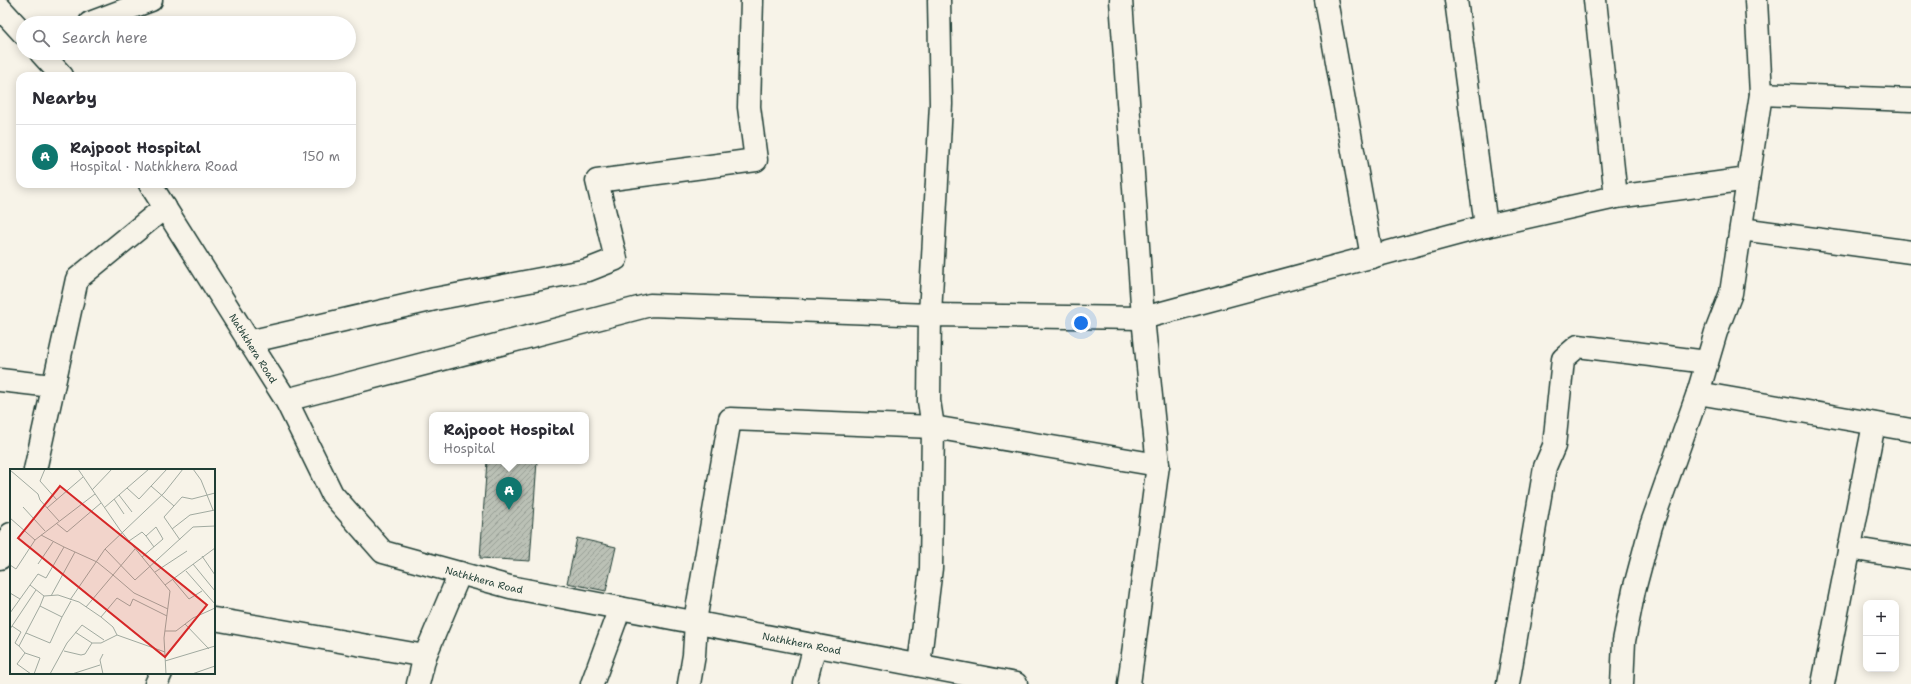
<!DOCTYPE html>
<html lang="en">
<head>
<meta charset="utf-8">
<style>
	:root { --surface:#fff; --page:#f7f7f7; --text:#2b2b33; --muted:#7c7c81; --line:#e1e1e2; --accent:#0f766e }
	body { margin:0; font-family:"Shantell Sans",sans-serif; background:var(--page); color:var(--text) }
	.controls { position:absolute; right:12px; bottom:12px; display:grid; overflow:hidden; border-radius:8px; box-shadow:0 2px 10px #0003 }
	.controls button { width:36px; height:36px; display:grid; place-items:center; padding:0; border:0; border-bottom:1px solid var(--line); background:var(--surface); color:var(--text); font:20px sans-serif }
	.you { position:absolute; left:1081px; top:323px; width:14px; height:14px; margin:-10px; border:3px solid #fff; border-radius:50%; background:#1a73e8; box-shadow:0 0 0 6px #1a73e833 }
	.badge { display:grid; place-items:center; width:26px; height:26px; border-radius:50%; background:var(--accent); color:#fff; font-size:13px; font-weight:700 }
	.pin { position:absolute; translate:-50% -33px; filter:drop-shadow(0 1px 2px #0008) }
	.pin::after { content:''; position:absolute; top:21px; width:14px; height:12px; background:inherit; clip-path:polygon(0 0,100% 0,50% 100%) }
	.popup { position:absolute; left:429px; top:412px; width:160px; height:52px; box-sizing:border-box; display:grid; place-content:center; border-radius:8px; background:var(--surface); filter:drop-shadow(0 1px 3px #0005); font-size:13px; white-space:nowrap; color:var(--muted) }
	.popup b { font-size:15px; color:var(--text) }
	.popup::after { content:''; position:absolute; left:50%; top:100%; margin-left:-8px; border:8px solid transparent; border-top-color:var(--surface) }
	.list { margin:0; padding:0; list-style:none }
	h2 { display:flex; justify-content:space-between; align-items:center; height:52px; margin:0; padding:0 16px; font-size:17px }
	h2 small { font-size:13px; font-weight:400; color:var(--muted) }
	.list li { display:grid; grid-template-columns:26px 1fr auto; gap:12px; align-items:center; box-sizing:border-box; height:64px; padding:0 16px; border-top:1px solid var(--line) }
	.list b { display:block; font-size:15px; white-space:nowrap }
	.list p { margin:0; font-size:13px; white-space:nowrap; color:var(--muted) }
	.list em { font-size:13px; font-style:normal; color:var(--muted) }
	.icon { flex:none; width:22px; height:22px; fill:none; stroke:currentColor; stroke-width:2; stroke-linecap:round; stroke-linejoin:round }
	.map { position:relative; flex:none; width:1911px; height:684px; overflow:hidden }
	.search { position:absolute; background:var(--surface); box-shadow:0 2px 10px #0003; left:16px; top:16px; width:340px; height:44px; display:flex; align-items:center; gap:10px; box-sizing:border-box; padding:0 14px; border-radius:22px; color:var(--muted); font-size:15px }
	.panel { position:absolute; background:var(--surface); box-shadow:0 2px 10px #0003; left:16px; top:72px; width:340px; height:116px; border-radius:12px }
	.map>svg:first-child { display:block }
	.building { fill:url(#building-hatch); stroke:#1f3d34 }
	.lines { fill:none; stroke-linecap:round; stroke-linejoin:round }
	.street-casing { stroke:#1f3d34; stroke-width:25 }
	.secondary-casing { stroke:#1f3d34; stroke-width:25 }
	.street { stroke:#f7f3e8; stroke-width:22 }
	.secondary { stroke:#f7f3e8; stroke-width:22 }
	.labels { text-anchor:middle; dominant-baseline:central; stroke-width:3; stroke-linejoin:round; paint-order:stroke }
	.street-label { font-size:10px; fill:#1f3d34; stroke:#f7f3e8 }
	.inset-road { fill:none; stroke:#a1aaa0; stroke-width:1 }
	.view { fill:#d62828; fill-opacity:0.15; stroke:#d62828; stroke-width:2 }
	.inset-edge { fill:none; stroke:#1f3d34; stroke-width:2 }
</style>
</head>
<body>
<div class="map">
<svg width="1911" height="684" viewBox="0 0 1911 684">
	<defs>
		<pattern id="building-hatch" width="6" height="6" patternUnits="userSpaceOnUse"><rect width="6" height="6" fill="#bbc1b6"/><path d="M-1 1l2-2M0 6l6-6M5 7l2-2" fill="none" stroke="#979e95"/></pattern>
	</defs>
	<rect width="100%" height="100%" fill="#f7f3e8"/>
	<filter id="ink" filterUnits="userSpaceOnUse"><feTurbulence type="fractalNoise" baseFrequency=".025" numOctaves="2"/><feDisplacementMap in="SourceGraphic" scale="8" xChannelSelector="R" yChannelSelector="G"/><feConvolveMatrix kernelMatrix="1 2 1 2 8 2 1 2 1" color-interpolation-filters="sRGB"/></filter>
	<g filter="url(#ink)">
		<!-- building -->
		<g class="building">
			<polygon points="487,461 537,461 530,561 480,558"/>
			<polygon points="577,538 616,547 606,591 567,583"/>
		</g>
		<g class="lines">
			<!-- street casing -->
			<g class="street-casing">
				<g id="street">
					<polyline points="1121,0 1143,318 1158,465 1129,684"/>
					<polyline points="1326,0 1372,257"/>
					<polyline points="1595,0 1616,197"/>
					<polyline points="90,23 151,0"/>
					<polyline points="1761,94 1911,100"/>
					<polyline points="1486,226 1616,197 1748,179"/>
					<polyline points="1741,229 1911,252"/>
					<polyline points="248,342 435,299 588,270 616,259 597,181 756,160 749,107 752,0"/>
					<polyline points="0,380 52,386"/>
					<polyline points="1698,393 1911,430"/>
					<polyline points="286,400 650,305 930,315 941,104 939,0"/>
					<polyline points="35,470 77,279 165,207"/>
					<polyline points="1849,548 1911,558"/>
					<polyline points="0,558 11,534"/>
					<polyline points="214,619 425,656"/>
					<polyline points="919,665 931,568 933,427 929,401 930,315 1143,318 1486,226 1456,0"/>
					<polyline points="156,684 161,673"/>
					<polyline points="418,684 425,656 460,573"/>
					<polyline points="592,684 620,608"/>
					<polyline points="689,684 694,655 696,622 695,621 730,419 933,427 1158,465"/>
					<polyline points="805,684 815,645"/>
					<polyline points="1508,684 1545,467 1554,446 1563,359 1578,346 1707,362"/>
					<polyline points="1622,684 1624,641 1634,590 1651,526 1698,393 1716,332 1731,293 1761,94 1756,0"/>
					<polyline points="1823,684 1874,424"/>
				</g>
			</g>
			<!-- secondary casing -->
			<g class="secondary-casing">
				<g id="secondary">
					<polyline points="0,8 23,33"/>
					<polyline points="41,53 62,76"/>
					<path id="s1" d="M150,184L286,400L332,494L383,552L510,587L1016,684"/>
				</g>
			</g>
			<!-- street -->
			<use href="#street" class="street"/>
			<!-- secondary -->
			<use href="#secondary" class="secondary"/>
		</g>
	</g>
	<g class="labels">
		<!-- street labels -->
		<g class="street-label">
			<text stroke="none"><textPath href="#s1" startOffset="194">Nathkhera Road</textPath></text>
			<text stroke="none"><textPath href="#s1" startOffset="542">Nathkhera Road</textPath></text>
			<text stroke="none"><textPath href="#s1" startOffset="866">Nathkhera Road</textPath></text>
		</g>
	</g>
	<!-- overview -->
	<g transform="translate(10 469)">
		<rect width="205" height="205" fill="#f7f3e8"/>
		<path class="inset-road" d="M35,0L30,12L47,31M68,0L110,61L160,122L154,169L156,205M183,0L191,11L203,41M0,1L28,25L30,31L49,52M141,17L164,37M117,19L139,0M82,21L102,0M109,26L122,43M104,30L114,45M13,38L35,62M37,39L73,8M94,39L117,19L129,30L157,0M0,49L25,71M46,54L57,63L91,34M162,60L180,46L205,41M31,66L54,78M136,67L144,78M170,71L154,48L172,28L182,30L205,24M119,72L132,63L136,67L146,58L153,70L132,88M95,80L125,111L183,58L205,57M192,87L205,106M28,95L43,73M183,95L205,122M0,96L6,100L25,71L85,25M176,102L205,135M145,103L177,82M163,111L179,130L192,122M20,116L28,105L36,109L54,78L87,93L103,106L125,80M155,116L205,79M0,124L10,130L20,116L34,127L48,126L69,133L91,148L107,129L120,137L123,130L157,147M34,127L30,137L52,148L61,132M41,127L65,83M60,131L95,80L154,24L173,0M76,138L103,106L124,124L158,140M0,144L10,130M91,148L103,158L107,166L155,183M175,155L199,180M2,157L11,163L5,174L9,177M0,160L26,121M155,162H166L183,149L205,139M65,163L82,174H91L107,166M16,164L40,174L52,148M54,182L71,186L75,185L82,174M15,184L7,195L21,205M155,192L205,177M24,205L30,189L15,184L9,177L30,137M40,205L57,174L72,156L94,171M62,205L90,196M93,205L90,191L93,185M182,205L205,197"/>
		<path class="view" d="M50,17L197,136L155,188L8,69Z"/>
		<rect width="205" height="205" class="inset-edge"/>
	</g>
</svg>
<div class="controls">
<button>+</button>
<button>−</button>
</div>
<div class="you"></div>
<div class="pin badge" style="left:509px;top:510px">A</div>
<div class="popup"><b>Rajpoot Hospital</b>Hospital</div>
<div class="search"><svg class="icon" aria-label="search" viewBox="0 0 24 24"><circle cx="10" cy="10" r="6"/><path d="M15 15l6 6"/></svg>Search here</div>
<section class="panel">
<h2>Nearby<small></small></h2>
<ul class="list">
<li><span class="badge">A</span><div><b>Rajpoot Hospital</b><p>Hospital · Nathkhera Road</p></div><em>150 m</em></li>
</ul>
</section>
</div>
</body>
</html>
